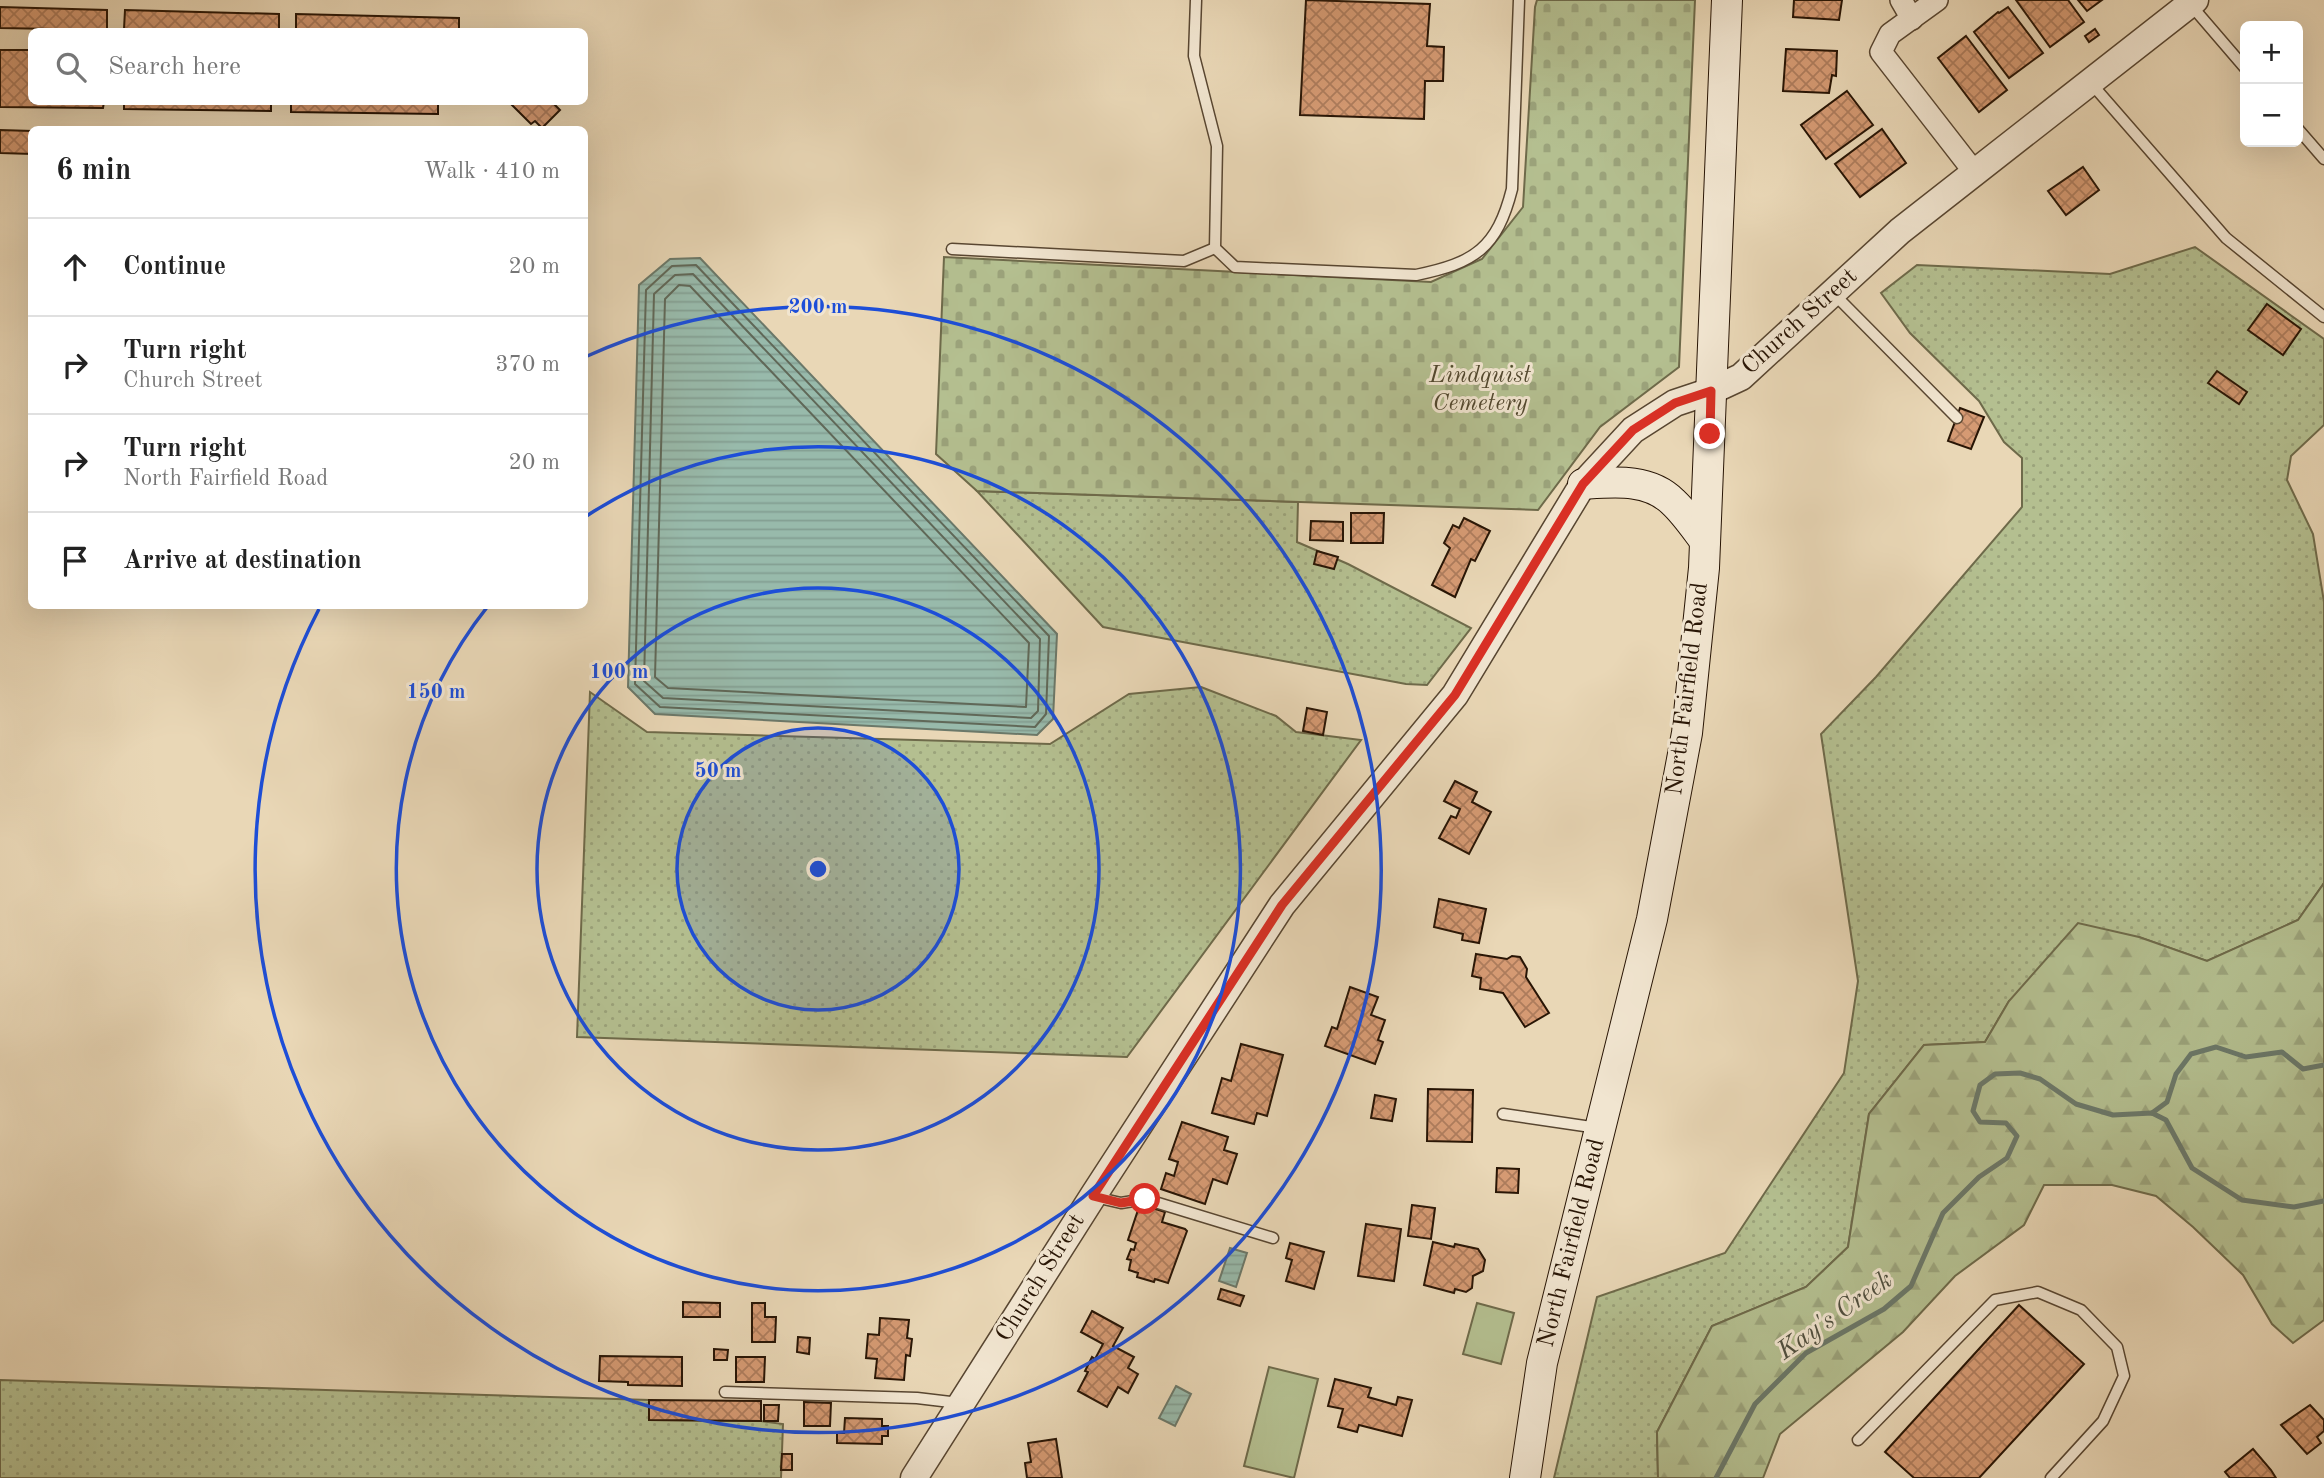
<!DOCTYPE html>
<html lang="en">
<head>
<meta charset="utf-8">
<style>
	:root { --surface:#fff; --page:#f2f2f2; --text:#222; --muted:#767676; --line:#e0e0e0 }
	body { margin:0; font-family:"Old Standard TT",serif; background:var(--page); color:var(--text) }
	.controls { position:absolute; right:21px; top:21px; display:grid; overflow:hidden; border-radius:10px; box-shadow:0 7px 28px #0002 }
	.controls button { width:63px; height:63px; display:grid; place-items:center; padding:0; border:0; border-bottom:2px solid var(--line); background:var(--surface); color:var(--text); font:35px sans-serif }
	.stop { position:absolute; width:21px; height:21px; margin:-16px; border:5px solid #d93025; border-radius:50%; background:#fff }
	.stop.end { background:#d93025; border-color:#fff; box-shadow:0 2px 7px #0008 }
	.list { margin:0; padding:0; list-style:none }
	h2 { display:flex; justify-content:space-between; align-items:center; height:91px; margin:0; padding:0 28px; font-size:30px }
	h2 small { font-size:23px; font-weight:400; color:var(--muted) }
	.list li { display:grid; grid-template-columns:46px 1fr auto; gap:21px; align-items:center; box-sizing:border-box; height:98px; padding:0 28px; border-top:2px solid var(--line) }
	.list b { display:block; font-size:26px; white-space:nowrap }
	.list p { margin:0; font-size:23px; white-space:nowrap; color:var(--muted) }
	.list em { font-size:23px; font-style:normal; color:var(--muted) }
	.icon { flex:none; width:38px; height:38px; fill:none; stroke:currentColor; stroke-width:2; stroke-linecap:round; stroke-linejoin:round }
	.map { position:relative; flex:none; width:2324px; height:1478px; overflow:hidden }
	.search { position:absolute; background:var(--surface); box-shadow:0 7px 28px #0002; left:28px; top:28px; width:560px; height:77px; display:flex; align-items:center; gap:18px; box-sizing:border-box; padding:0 24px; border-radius:10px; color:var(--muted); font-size:26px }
	.panel { position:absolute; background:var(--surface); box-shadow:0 7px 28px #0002; left:28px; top:126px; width:560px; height:483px; border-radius:10px }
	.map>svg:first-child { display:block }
	.grass { fill:url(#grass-dots); stroke:#6e6a4a; stroke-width:2 }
	.forest { fill:url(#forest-firs); stroke:#6e6a4a; stroke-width:2 }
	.cemetery { fill:url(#cemetery-stones); stroke:#6e6a4a; stroke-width:2 }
	.pitch { fill:#b4bf90; stroke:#6e6a4a; stroke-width:2 }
	.water { fill:url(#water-rules); stroke:#6b7869; stroke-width:2 }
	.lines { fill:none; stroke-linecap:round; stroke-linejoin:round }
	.shore { stroke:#606858; stroke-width:2 }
	.stream { stroke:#6b7869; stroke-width:5 }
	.building { fill:url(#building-cross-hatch); stroke:#281505; stroke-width:2 }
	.service-casing { stroke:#584631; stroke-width:13 }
	.minor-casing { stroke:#584631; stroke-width:24 }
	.tertiary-casing { stroke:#584631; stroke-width:29 }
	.secondary-casing { stroke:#281505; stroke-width:32 }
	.service { stroke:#f1e5d0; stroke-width:10 }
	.minor { stroke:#f1e5d0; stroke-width:21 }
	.tertiary { stroke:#f1e5d0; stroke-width:26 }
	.secondary { stroke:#f1e5d0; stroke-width:30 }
	.route { stroke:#d93025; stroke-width:9 }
	.ring { fill:none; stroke:#1d4ed8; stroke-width:3.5 }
	.labels { text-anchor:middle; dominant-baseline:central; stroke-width:6; stroke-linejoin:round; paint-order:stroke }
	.street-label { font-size:24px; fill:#281505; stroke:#f1e5d0 }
	.park-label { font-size:24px; font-style:italic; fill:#52482f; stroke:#f1e5d0 }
	.water-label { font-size:26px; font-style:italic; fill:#4f4f3f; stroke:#f1e5d0 }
	.centre { fill:#1d4ed8; stroke:#f1e5d0; stroke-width:3.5 }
	.ring-label { font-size:21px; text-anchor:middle; font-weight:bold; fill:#1d4ed8; stroke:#f1e5d0; stroke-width:6; stroke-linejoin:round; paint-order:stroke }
</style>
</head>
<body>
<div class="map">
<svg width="2324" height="1478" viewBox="0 0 2324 1478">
	<defs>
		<pattern id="grass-dots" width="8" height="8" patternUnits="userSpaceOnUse" patternTransform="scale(1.75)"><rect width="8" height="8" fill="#b4bf90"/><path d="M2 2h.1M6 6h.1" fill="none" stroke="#9ba37b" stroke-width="1.8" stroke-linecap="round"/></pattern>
		<pattern id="forest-firs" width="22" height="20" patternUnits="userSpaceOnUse" patternTransform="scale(1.75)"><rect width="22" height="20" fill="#b4bf90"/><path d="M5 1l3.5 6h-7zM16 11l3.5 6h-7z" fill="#9ba37b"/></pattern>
		<pattern id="cemetery-stones" width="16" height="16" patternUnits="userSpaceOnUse" patternTransform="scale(1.75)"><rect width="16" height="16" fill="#b4bf90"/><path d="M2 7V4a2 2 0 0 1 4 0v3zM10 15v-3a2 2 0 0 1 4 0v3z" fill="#9ba37b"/></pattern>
		<pattern id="water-rules" width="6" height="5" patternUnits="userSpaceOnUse" patternTransform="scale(1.75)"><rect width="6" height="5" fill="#98baab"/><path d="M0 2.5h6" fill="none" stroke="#839f92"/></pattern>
		<pattern id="building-cross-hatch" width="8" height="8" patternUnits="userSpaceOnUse" patternTransform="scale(1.75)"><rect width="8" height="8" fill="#d59a73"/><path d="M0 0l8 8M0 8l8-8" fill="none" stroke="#ad7c5c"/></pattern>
	</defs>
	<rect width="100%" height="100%" fill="#e9d7b6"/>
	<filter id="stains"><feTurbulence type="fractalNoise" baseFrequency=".00286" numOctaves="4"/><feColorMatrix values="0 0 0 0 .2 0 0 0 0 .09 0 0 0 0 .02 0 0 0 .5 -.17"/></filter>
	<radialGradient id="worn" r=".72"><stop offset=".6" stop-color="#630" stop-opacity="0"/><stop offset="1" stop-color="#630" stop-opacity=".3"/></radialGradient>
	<!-- grass -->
	<g class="grass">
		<polygon points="2195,247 2324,339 2324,425 2291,456 2287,480 2313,534 2324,602 2324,883 2298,920 2207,961 2139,937 2009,1001 1985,1042 1924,1045 1869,1114 1848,1247 1806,1287 1712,1326 1657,1432 1658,1478 1554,1478 1597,1297 1725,1253 1844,1073 1858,981 1821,734 1876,677 2022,507 2022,458 2004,442 1979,401 1910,333 1881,293 1917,265 2110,274"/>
		<polygon points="977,491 1298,502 1297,542 1348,564 1471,628 1427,685 1406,684 1103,627"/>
		<polygon points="1201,687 1276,716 1296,732 1361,740 1127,1057 577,1037 590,692 647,732 1050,744 1129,694"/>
		<polygon points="0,1380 649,1400 649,1420 761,1421 783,1424 781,1478 0,1478"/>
	</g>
	<!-- forest -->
	<polygon class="forest" points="2324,883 2324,1320 2293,1343 2272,1324 2243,1275 2193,1227 2156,1196 2112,1185 2044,1185 2024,1225 1955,1276 1903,1332 1780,1434 1763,1478 1658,1478 1657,1432 1712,1326 1806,1287 1848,1247 1869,1114 1924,1045 1985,1042 2009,1001 2078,923 2139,937 2207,961 2298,920"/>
	<!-- cemetery -->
	<polygon class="cemetery" points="1537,0 1695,0 1679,367 1600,427 1538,510 977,491 936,454 944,257 1431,282 1482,259 1523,207 1535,7"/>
	<!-- pitch -->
	<g class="pitch">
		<polygon points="1477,1303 1514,1313 1501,1364 1463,1354"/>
		<polygon points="1269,1367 1318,1379 1294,1478 1244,1466"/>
	</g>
	<!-- water -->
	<g class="water">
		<polygon points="700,258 1057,634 1053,719 1037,735 655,714 628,687 639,285 670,259"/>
		<polygon points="1230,1248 1247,1253 1236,1287 1219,1281"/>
		<polygon points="1176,1386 1191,1394 1175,1426 1159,1418"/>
	</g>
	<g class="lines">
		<!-- shore -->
		<g class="shore">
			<polygon points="696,265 1049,636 1046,714 1035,727 660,707 635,684 646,290 672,266"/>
			<polygon points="693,274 1040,639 1038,711 1031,718 663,698 644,681 654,294 675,275"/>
			<polygon points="679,285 690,286 1029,643 1026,707 668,688 655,677 665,299"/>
		</g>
		<!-- stream -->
		<g class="stream">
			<polyline points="2152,1113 2167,1102 2176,1074 2191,1054 2216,1047 2246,1057 2282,1052 2303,1069 2324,1065"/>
			<polyline points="1716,1478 1755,1404 1806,1353 1884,1309 1911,1286 1943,1213 1979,1177 2007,1158 2017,1136 2006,1123 1980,1122 1973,1111 1980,1085 1995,1074 2020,1073 2040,1079 2076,1104 2113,1115 2152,1113 2166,1120 2192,1168 2242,1200 2294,1207 2324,1201"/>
		</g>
	</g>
	<!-- building -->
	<g class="building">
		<polygon points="1306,0 1430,4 1427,46 1444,47 1443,81 1425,81 1424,119 1300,115"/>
		<polygon points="1794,0 1842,0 1839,20 1793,17"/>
		<polygon points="2016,0 2068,0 2084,22 2050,47"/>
		<polygon points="2078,0 2102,0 2087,11"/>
		<polygon points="0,7 107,10 107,30 0,28"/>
		<polygon points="2008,7 2043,53 2009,78 1974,32 1998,12 1999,13"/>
		<polygon points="125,10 279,14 279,32 124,29"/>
		<polygon points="296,14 459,18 459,32 296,32"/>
		<polygon points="2095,29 2099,35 2089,42 2085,36"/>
		<polygon points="1966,36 2007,90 1979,112 1938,58"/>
		<polygon points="1786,49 1837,51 1836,76 1832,75 1829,93 1783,91"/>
		<polygon points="0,50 32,50 32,102 104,102 103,108 0,107"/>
		<polygon points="1847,91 1873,125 1826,159 1801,125"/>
		<polygon points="124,102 271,102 271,111 124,109"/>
		<polygon points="291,102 438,102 438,114 291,112"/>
		<polygon points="509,102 552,102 560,110 542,128 535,121 531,124"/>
		<polygon points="1882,129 1906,163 1860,197 1835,164"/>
		<polygon points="0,130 32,131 32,154 0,153"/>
		<polygon points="2083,167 2099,190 2066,215 2048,191"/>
		<polygon points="2267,304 2301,329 2283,355 2248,330"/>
		<polygon points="2217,371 2247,392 2239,404 2208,383"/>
		<polygon points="1960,408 1984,417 1971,449 1948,441"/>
		<polygon points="1351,513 1384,513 1383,543 1351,543"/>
		<polygon points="1464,518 1490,531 1475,561 1471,559 1455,597 1432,585 1450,548 1444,543 1453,525 1459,528"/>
		<polygon points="1311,521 1343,522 1343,541 1310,540"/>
		<polygon points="1317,551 1338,557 1334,569 1314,564"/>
		<polygon points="1307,708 1327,712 1323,735 1303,731"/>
		<polygon points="1455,781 1477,792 1472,802 1491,812 1469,854 1439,838 1451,816 1456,818 1460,809 1444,801"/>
		<polygon points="1439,899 1486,909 1479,943 1462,940 1463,934 1434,927"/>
		<polygon points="1476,954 1507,959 1512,956 1520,957 1527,969 1526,977 1549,1013 1525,1027 1503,993 1480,989 1481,978 1472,976"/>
		<polygon points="1350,987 1378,997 1371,1015 1385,1020 1378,1040 1383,1042 1375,1064 1325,1046 1332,1027 1337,1029"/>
		<polygon points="1241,1044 1283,1055 1267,1116 1257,1113 1254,1124 1212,1113 1222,1078 1231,1081"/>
		<polygon points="1428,1089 1473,1090 1472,1142 1427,1141"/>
		<polygon points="1375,1095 1396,1099 1392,1121 1371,1118"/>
		<polygon points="1182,1122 1228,1137 1224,1150 1237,1154 1227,1184 1213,1179 1205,1204 1161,1189 1166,1173 1174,1176 1178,1162 1169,1159"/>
		<polygon points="1497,1168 1519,1169 1518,1193 1496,1192"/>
		<polygon points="1140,1204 1165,1212 1162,1222 1185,1229 1187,1231 1168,1283 1155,1279 1154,1282 1137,1277 1138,1273 1129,1270 1131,1260 1127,1259 1131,1249 1134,1250 1136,1243 1128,1240"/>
		<polygon points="1412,1205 1435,1208 1431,1239 1408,1236"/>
		<polygon points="1366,1224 1401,1229 1394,1281 1358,1276"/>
		<polygon points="1433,1242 1454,1247 1455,1244 1478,1249 1485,1260 1483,1271 1473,1276 1472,1288 1466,1292 1455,1289 1454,1293 1424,1285"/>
		<polygon points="1290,1243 1324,1252 1314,1289 1286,1281 1292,1260 1286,1258"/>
		<polygon points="1221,1289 1244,1296 1240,1306 1218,1299"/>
		<polygon points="683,1302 720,1303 720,1317 683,1317"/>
		<polygon points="752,1303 765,1303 765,1317 776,1317 775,1342 752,1342"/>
		<polygon points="2019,1305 2084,1364 1979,1478 1914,1478 1885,1452"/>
		<polygon points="1092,1311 1123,1328 1113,1346 1134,1357 1128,1368 1138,1374 1128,1393 1118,1387 1107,1407 1078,1391 1088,1372 1085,1371 1092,1357 1095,1359 1103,1344 1081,1332"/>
		<polygon points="880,1318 909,1320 907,1338 912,1339 910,1356 906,1355 904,1380 875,1378 877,1359 866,1358 868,1334 879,1335"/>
		<polygon points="798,1337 810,1338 809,1354 797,1352"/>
		<polygon points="714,1349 728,1350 727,1360 714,1360"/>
		<polygon points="600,1356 682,1357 682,1386 628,1385 628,1382 599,1381"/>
		<polygon points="736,1357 765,1357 764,1382 736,1382"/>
		<polygon points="1335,1379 1371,1388 1368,1397 1396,1405 1398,1397 1412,1400 1402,1436 1359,1425 1357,1432 1338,1427 1343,1409 1328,1406"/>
		<polygon points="649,1400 761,1401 761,1421 649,1420"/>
		<polygon points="804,1402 831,1403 830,1426 804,1426"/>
		<polygon points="764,1405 779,1405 778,1421 764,1421"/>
		<polygon points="2310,1405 2324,1420 2324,1431 2317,1437 2321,1443 2307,1454 2281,1425"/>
		<polygon points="845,1418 882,1419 882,1426 888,1426 888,1436 882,1436 882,1444 837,1443 837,1433 844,1433"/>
		<polygon points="1056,1439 1062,1478 1027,1478 1025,1463 1031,1462 1028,1443"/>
		<polygon points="2253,1449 2271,1470 2276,1478 2230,1478 2225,1472"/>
		<polygon points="782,1454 792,1454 792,1470 781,1470"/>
	</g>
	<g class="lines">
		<!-- service casing -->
		<g class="service-casing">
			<g id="service">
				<path d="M1196,0L1194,56L1217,146L1215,248L1235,267L1416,275C1475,263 1497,248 1512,189L1519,0"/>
				<polyline points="2190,4 2245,68"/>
				<polyline points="2090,82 2226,238 2324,317"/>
				<polyline points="2298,129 2324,159"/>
				<polyline points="952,249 1184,261 1215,248"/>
				<polyline points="1833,293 1957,418"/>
				<polyline points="1503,1114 1598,1128"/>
				<polyline points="1095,1197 1121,1203 1145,1199 1273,1238"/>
				<polyline points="725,1392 917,1398 959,1403"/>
				<polyline points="1858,1440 1995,1300 2038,1292 2081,1310 2117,1347 2124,1376 2103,1421 2051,1478"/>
			</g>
		</g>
		<!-- minor casing -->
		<g class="minor-casing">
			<g id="minor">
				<polyline points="1901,0 1912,19"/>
				<polyline points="1937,0 1890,34 1881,52 1975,173"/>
			</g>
		</g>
		<!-- tertiary casing -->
		<g class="tertiary-casing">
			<polyline id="tertiary" points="914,1478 1093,1196 1282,905 1455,695 1583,484 1633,430 1675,403 1711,391 1741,377 1900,231 2195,0"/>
		</g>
		<!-- secondary casing -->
		<g class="secondary-casing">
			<g id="secondary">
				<path d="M1583,484C1614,482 1649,478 1673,502C1685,513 1695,528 1705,541"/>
				<polyline points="1525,1478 1542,1363 1652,919 1687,733 1704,568 1727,0"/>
			</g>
		</g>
		<!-- service -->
		<use href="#service" class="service"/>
		<!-- minor -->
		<use href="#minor" class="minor"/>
		<!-- tertiary -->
		<use href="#tertiary" class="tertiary"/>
		<!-- secondary -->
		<use href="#secondary" class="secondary"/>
	</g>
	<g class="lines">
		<!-- route -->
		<polyline class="route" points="1145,1199 1121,1203 1093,1196 1282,905 1455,695 1583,484 1633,430 1675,403 1711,391 1710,434"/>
	</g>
	<!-- distance rings -->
	<circle cx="818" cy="869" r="141" fill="#1d4ed8" fill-opacity=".12"/>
	<g class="ring">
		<circle cx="818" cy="869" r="141"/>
		<circle cx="818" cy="869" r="281"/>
		<path d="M585 517A422 422 0 1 1 488 606"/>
		<path d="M585 357A563 563 0 1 1 319 609"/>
	</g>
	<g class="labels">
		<!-- street labels -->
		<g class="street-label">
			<text transform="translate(1800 322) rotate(-42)">Church Street</text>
			<text transform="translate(1688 689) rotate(-83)">North Fairfield Road</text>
			<text transform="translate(1572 1243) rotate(-76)">North Fairfield Road</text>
			<text transform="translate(1041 1278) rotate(-58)">Church Street</text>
		</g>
		<!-- park labels -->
		<g class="park-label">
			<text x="1480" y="376">Lindquist<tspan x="1480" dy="28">Cemetery</tspan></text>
		</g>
		<!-- water labels -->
		<g class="water-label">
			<text transform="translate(1835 1316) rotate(-35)">Kay's Creek</text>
		</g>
	</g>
	<circle cx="818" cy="869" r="10" class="centre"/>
	<g class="ring-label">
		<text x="818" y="313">200 m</text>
		<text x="619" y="678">100 m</text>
		<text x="436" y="698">150 m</text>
		<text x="718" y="777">50 m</text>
	</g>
	<rect width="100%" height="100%" filter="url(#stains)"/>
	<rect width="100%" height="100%" fill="url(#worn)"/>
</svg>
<div class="controls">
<button>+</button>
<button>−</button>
</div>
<div class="stop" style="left:1145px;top:1199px"></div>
<div class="stop end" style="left:1710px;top:434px"></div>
<div class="search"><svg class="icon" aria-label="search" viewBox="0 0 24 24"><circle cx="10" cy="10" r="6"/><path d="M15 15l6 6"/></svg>Search here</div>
<section class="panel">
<h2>6 min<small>Walk · 410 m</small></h2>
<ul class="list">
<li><svg class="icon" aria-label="ahead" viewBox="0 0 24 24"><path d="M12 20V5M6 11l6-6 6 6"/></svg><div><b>Continue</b></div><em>20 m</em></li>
<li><svg class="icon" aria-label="right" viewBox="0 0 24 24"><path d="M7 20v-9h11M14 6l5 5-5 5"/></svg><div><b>Turn right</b><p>Church Street</p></div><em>370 m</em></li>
<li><svg class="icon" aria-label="right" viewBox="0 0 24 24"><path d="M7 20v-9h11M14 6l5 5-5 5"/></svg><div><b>Turn right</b><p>North Fairfield Road</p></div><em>20 m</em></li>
<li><svg class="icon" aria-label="arrive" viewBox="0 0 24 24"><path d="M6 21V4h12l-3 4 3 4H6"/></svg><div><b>Arrive at destination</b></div></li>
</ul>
</section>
</div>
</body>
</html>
